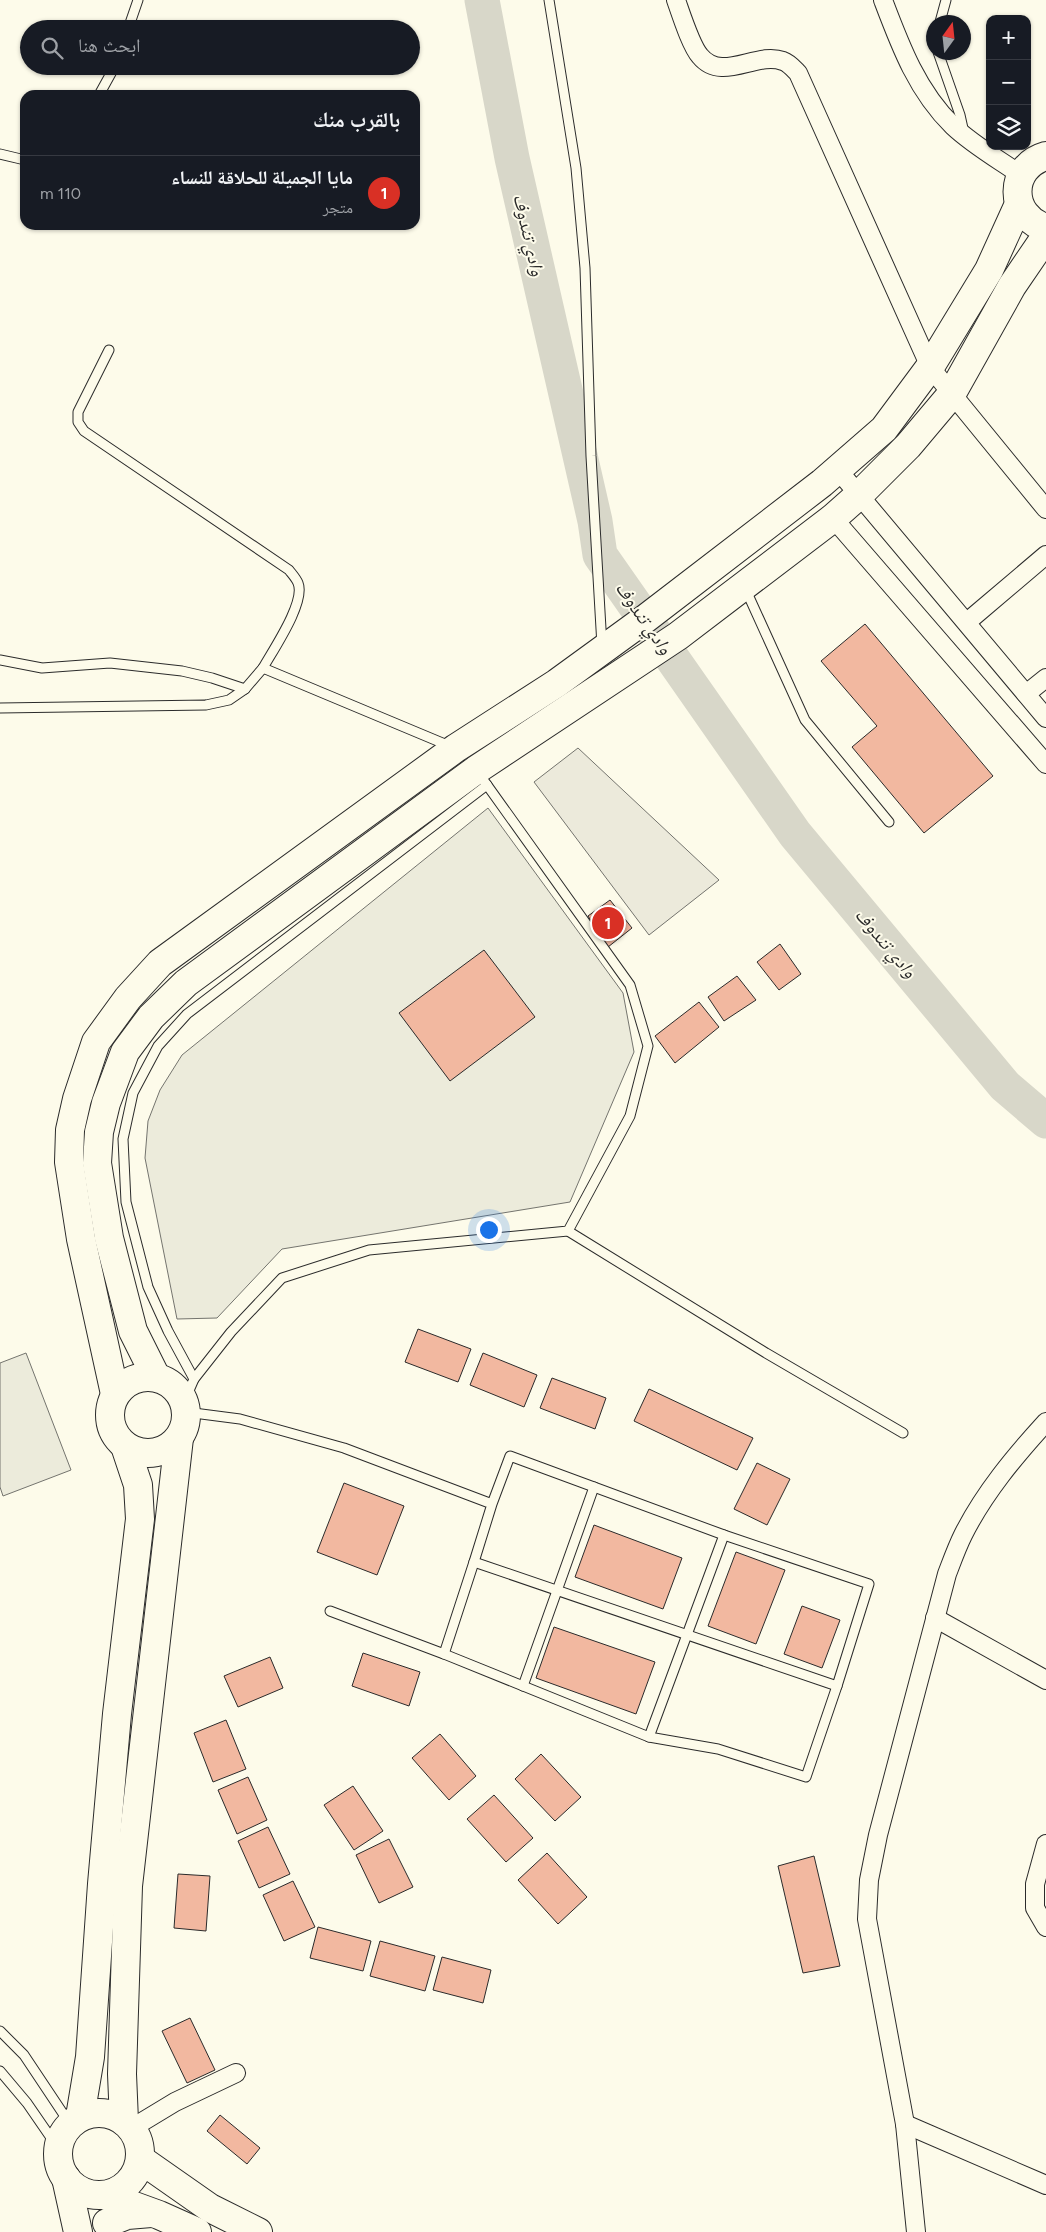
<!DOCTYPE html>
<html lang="ar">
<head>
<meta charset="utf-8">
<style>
	:root { --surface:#171b24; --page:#242831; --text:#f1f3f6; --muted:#9ea1a6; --line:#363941; --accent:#d93025 }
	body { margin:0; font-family:Figtree,"Noto Naskh Arabic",sans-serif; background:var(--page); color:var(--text); direction:rtl }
	.controls { position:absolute; right:15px; top:15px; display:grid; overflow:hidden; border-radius:10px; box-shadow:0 1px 4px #0004 }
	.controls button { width:45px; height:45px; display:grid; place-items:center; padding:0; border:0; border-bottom:1px solid var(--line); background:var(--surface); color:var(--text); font:25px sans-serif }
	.compass { position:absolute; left:926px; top:15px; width:45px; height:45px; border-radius:50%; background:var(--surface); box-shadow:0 1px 4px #0004; rotate:15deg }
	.you { position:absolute; left:488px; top:1229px; width:18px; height:18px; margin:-12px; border:4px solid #fff; border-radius:50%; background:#1a73e8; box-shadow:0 0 0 8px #1a73e833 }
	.badge { display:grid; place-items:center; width:32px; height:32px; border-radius:50%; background:var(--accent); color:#fff; font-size:16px; font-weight:700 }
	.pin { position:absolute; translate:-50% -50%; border:2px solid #fff; box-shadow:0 1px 5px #0006 }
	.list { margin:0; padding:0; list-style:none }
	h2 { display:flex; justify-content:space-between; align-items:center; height:65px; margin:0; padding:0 20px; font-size:21px }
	h2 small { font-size:16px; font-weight:400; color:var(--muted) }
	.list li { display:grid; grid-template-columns:32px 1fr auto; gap:15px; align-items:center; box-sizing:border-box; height:75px; padding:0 20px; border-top:1px solid var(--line) }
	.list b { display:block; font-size:19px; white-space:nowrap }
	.list p { margin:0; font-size:16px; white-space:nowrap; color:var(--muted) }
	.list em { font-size:16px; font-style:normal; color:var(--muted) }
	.icon { flex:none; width:28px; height:28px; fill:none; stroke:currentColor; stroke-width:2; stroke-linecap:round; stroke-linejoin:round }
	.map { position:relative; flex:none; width:1046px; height:2232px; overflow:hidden; direction:ltr }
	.search { position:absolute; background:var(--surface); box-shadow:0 1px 4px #0004; left:20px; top:20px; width:400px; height:55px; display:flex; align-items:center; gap:12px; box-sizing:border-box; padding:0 18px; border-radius:28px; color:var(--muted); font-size:19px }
	.panel { position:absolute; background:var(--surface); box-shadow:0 1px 4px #0004; left:20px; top:90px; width:400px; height:140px; border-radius:15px; direction:rtl }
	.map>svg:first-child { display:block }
	.green { fill:#ecebdb; stroke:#74746e }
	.parking { fill:#eceadb; stroke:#74746e }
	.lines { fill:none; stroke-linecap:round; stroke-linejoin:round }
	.river { stroke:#d8d7c9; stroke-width:35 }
	.building { fill:#f2b8a0; stroke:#2b2b2b }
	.service-casing { stroke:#2b2b2b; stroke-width:11 }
	.minor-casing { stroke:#2b2b2b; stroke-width:20 }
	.primary-casing { stroke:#2b2b2b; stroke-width:30 }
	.service { stroke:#fdfbea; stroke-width:9 }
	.minor { stroke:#fdfbea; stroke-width:18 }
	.primary { stroke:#fdfbea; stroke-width:28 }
	.labels { text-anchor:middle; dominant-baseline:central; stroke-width:4; stroke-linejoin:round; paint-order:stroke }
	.water-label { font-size:19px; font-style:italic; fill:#2b2b2b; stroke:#fdfbea }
</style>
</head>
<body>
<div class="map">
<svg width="1046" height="2232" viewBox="0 0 1046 2232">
	<rect width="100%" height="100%" fill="#fdfbea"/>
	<!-- green -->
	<g class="green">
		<polygon points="488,808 623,993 634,1052 570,1202 282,1249 217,1318 177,1319 145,1158 148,1121 160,1090 182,1055"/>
		<polygon points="26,1353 71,1470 3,1496 0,1487 0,1363"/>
	</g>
	<!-- parking -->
	<polygon class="parking" points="578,748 719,880 649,935 534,782"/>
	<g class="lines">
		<!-- river -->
		<polyline class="river" points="482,0 512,158 595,521 600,555 795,834 1005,1086 1046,1121"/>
	</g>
	<!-- building -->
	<g class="building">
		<polygon points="865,624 993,776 924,833 852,747 877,726 821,661"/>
		<polygon points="610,900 632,928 608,947 588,916"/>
		<polygon points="780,944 801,974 779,990 757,962"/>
		<polygon points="484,950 535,1017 450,1081 399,1013"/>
		<polygon points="737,976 756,1000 724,1021 708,997"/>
		<polygon points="699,1002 719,1027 675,1063 655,1036"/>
		<polygon points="418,1329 471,1349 458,1382 405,1362"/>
		<polygon points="483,1353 537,1375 524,1407 470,1385"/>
		<polygon points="552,1378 606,1398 595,1429 540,1408"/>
		<polygon points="649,1389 753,1438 737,1470 634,1421"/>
		<polygon points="757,1463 790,1479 767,1525 734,1509"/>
		<polygon points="344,1483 404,1506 377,1575 317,1552"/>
		<polygon points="594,1525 682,1558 663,1609 575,1577"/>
		<polygon points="736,1552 785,1570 756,1644 708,1626"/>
		<polygon points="802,1606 840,1620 822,1668 784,1654"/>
		<polygon points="554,1627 655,1662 636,1714 536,1678"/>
		<polygon points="363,1653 420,1672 409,1706 352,1686"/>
		<polygon points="270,1657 283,1688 238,1707 224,1676"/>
		<polygon points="226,1720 246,1769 213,1782 194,1733"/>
		<polygon points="440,1734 476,1776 449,1800 412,1758"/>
		<polygon points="541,1754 581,1797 555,1821 515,1779"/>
		<polygon points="248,1777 267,1820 237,1834 218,1790"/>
		<polygon points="353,1786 383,1831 354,1850 324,1805"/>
		<polygon points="494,1795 533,1838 506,1862 467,1819"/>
		<polygon points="268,1827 290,1874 259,1888 238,1841"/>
		<polygon points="389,1839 413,1887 379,1903 356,1855"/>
		<polygon points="547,1853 587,1897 558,1924 518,1880"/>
		<polygon points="814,1856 840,1966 803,1973 778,1866"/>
		<polygon points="178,1874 210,1876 206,1931 174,1928"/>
		<polygon points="293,1881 315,1927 284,1941 263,1895"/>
		<polygon points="318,1927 371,1941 363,1971 310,1958"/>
		<polygon points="380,1941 435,1956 425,1991 370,1976"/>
		<polygon points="442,1957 491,1970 483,2003 433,1990"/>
		<polygon points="190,2018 215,2070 187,2083 162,2031"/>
		<polygon points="220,2115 260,2148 247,2164 207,2131"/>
	</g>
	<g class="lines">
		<!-- service casing -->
		<g class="service-casing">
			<g id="service">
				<polyline points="549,0 576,168 585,268 591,456 602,646"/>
				<polyline points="940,22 946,0"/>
				<polyline points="128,29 138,0"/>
				<polyline points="938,52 960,115 964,133"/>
				<polyline points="99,95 115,66"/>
				<polyline points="0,154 25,160"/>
				<path d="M109,350L78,412V422L84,431L289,570C292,574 296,578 298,583C306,602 273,650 263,668"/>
				<polyline points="745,588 805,720 889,822"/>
				<polyline points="0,660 42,668 110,663 182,671 212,678 245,689"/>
				<polyline points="0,708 206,705 229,700 245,689 263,668 452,747"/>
				<polyline points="568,1231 766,1353 903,1433"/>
				<polyline points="194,1379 168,1331 148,1287 126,1202 123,1139 133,1093 158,1046 187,1014 487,785"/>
				<polyline points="184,1402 194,1379 231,1332 282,1278 369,1250 568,1231 630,1116 648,1046 630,985 477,771"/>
				<polyline points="186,1412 240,1419 344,1448 492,1504 510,1456 724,1535 869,1584 837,1686 474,1562 492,1504"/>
				<polyline points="330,1611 444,1654 474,1562"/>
				<polyline points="444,1654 649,1737 724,1535"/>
				<polyline points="523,1686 594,1487"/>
				<polyline points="649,1737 718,1749 806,1777 837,1686"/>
				<polyline points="0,2031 24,2055 70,2124"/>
				<polyline points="0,2071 27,2103 58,2148"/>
			</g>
		</g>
		<!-- minor casing -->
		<g class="minor-casing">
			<g id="minor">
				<path d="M676,0C681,14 691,46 700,56C722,83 756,51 783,61C789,63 794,69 798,73L930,367L1046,509"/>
				<path d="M883,0C900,45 917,91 953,126C973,145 998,159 1021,175"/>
				<polyline points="838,470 1046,718"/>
				<polyline points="833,518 1046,764"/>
				<polyline points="967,622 1046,555"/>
				<polyline points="1026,694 1046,678"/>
				<polyline points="935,1618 1046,1680"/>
				<polyline points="1046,1844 1035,1884 1035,1908 1046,1927"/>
				<polyline points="905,2124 1046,2185"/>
				<polyline points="132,2128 175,2102 236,2073"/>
				<path d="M916,2232L905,2124L867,1919L869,1880L878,1835L947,1574C952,1561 957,1547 963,1535C984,1493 1015,1456 1046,1422"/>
			</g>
		</g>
		<!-- primary casing -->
		<g class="primary-casing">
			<g id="primary">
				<path d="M1046,156C1008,167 1008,216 1046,228"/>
				<circle cx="148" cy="1415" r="38"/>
				<polyline points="156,1377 133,1331 109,1238 97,1163 99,1132 106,1103 125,1052 151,1017 186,983 476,770 678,636 833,518 859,495 908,446 951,395 1012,286 1046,236"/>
				<polyline points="115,1394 81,1239 69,1162 70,1130 77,1099 96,1042 128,998 160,963 456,748 557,683 645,619 822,483 884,429 930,367 989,270 1019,204"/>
				<circle cx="99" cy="2154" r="41"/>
				<polyline points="80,2117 90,2057 102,1884 117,1714 140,1519 138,1485 125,1446"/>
				<polyline points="124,2121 122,2074 128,1886 179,1438"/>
				<polyline points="140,2159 210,2208 258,2232"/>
				<polyline points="66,2178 78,2232"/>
				<polyline points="104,2195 159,2215 197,2232"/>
				<polyline points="107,2223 127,2215 151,2213"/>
			</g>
		</g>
		<!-- service -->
		<use href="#service" class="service"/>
		<!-- minor -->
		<use href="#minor" class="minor"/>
		<!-- primary -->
		<use href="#primary" class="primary"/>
	</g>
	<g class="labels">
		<!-- water labels -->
		<g class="water-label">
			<text transform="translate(529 235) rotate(77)">وادي تندوف</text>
			<text transform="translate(644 618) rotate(55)">وادي تندوف</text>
			<text transform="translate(886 943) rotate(50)">وادي تندوف</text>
		</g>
	</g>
</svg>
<div class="controls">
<button>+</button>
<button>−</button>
<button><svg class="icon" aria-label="layers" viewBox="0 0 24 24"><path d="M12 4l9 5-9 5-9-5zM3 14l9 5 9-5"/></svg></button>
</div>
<svg class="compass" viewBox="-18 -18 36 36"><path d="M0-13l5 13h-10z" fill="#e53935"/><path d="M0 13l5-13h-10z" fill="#9ea1a6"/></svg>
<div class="you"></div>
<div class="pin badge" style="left:608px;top:923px">1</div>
<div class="search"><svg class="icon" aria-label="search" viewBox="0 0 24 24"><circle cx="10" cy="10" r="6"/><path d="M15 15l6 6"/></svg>ابحث هنا</div>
<section class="panel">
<h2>بالقرب منك<small></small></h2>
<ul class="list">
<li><span class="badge">1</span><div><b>مايا الجميلة للحلاقة للنساء</b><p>متجر</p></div><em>110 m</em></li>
</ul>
</section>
</div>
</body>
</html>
